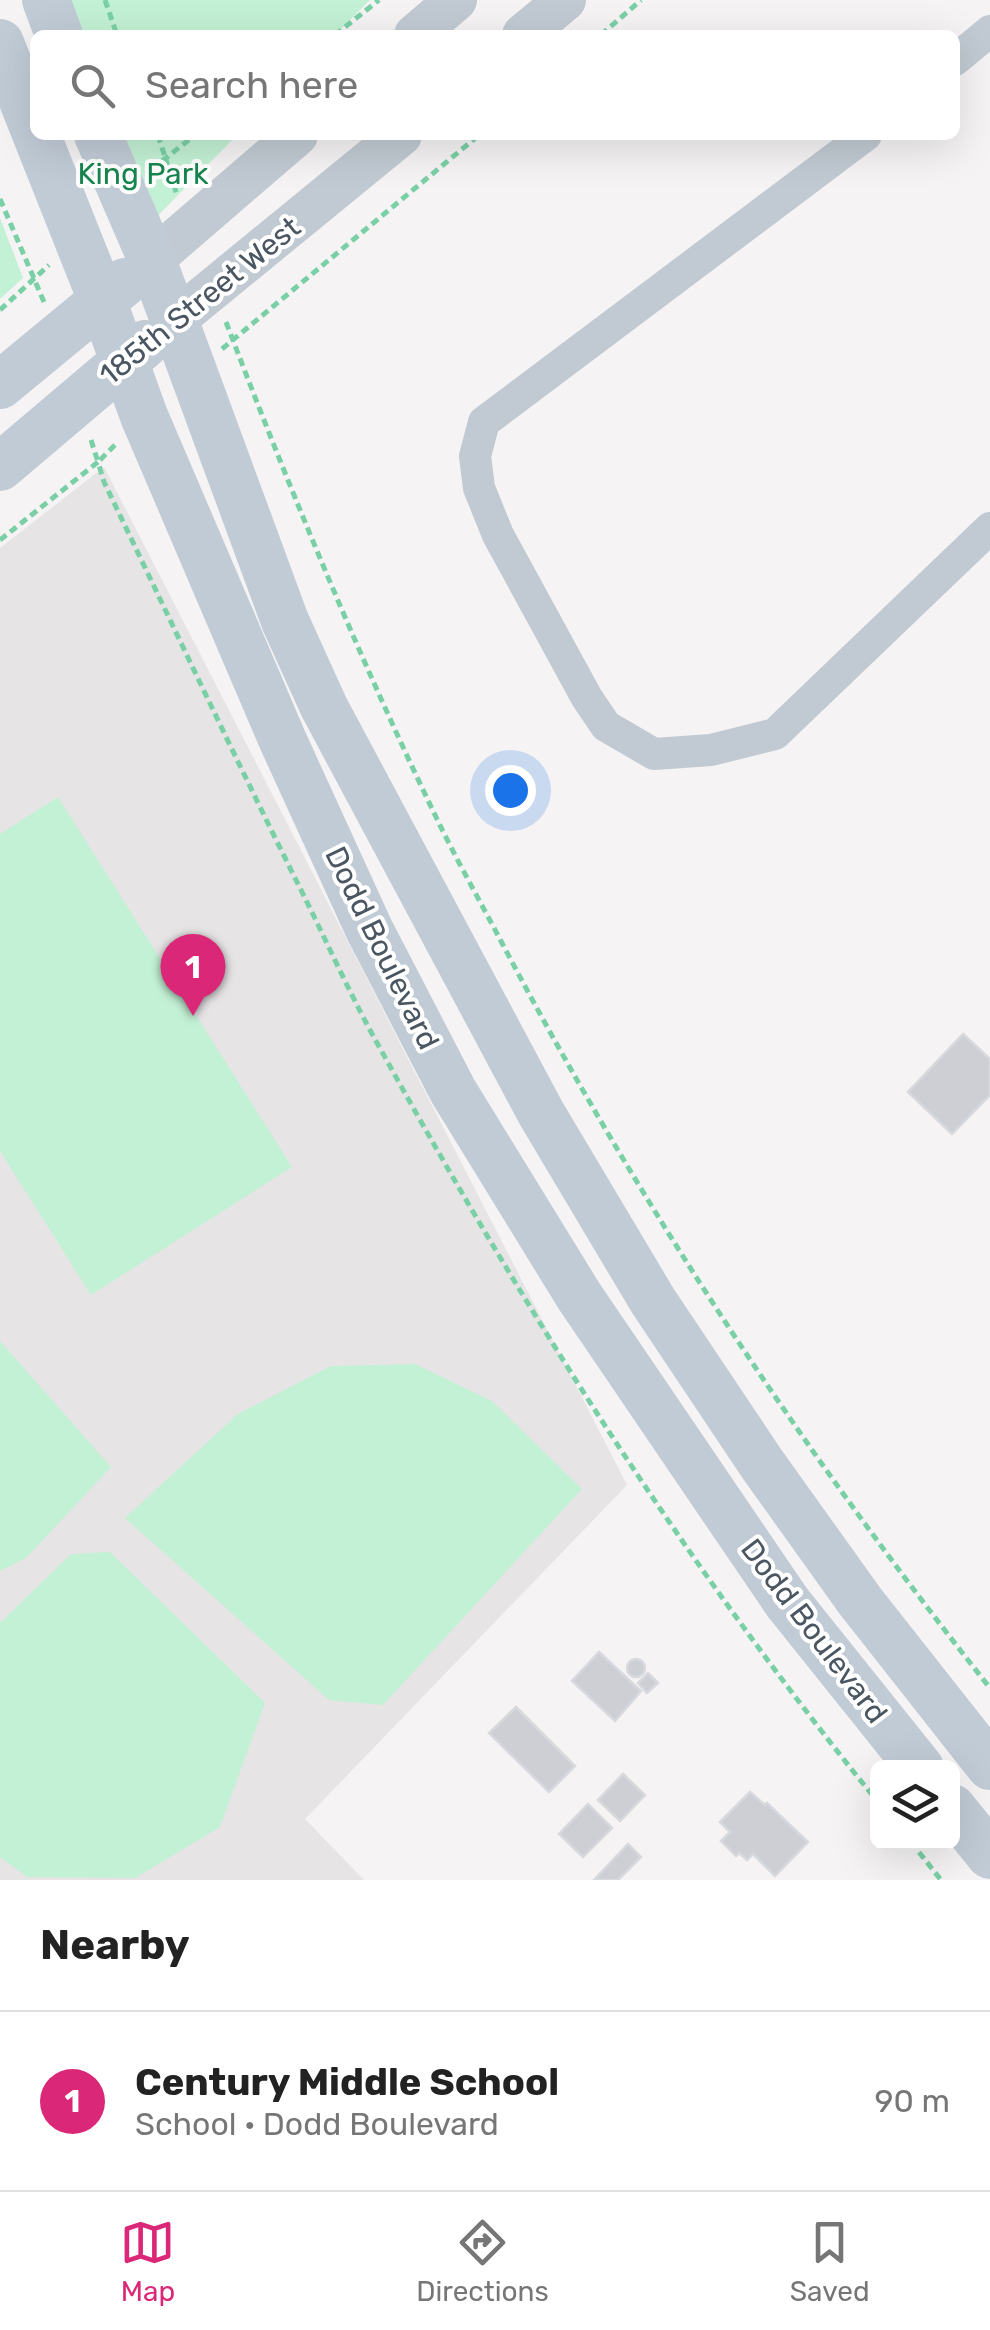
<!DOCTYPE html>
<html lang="en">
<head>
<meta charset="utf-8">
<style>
	:root { --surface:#fff; --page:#f6f6f6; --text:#222; --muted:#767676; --line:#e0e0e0; --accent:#db2777 }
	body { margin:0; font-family:Rubik,sans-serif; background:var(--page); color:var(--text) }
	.controls { position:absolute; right:30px; bottom:30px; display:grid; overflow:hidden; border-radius:15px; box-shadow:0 10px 40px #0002 }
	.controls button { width:90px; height:90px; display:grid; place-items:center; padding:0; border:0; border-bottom:2px solid var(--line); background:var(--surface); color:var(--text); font:50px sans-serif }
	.you { position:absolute; left:510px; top:790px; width:35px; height:35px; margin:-25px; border:8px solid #fff; border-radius:50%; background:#1a73e8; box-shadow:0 0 0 15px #1a73e833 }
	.badge { display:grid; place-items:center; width:65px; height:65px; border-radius:50%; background:var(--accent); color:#fff; font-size:32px; font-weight:700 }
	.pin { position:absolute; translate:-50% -82px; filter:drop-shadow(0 2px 5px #0008) }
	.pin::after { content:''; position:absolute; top:52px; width:35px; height:30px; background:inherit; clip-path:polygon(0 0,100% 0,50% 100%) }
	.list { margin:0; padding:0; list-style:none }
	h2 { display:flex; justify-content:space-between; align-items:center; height:130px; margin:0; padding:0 40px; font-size:42px }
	h2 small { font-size:32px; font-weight:400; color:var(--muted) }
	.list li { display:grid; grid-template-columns:65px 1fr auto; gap:30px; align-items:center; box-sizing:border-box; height:180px; padding:0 40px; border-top:2px solid var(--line) }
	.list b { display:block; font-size:38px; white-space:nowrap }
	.list p { margin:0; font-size:32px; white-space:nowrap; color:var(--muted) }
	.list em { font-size:32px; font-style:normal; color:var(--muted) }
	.icon { flex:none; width:55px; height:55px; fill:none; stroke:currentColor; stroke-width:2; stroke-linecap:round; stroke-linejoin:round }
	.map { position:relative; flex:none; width:990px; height:1880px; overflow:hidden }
	.search { position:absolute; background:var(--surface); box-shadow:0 10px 40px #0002; left:30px; right:30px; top:30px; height:110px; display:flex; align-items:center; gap:25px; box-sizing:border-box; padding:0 35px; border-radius:15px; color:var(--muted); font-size:38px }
	.sheet { height:310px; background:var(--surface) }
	nav { display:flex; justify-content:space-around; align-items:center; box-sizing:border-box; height:140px; border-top:2px solid var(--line); background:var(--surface); font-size:28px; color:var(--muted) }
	nav a { display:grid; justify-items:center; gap:5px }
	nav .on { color:var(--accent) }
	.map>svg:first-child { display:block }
	.education { fill:#e6e4e5 }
	.green { fill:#c3f1d5 }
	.building { fill:#cdcfd5; stroke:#d7d9de; stroke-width:2.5 }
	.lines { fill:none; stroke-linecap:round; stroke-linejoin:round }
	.path { stroke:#7ad0a6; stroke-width:5; stroke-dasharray:8 5; stroke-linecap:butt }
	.minor { stroke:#c1cad2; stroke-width:32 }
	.tertiary { stroke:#c1cad2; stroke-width:42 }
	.secondary { stroke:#c1cbd6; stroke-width:48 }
	.labels { text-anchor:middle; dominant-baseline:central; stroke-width:8; stroke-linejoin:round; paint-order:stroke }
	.park-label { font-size:30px; fill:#17864f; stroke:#fff }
	.street-label { font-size:30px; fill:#4a5661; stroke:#fff }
</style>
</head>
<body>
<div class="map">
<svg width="990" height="1880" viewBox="0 0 990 1880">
	<rect width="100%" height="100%" fill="#f5f3f3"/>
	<!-- education -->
	<polygon class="education" points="104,467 627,1485 305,1819 364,1880 0,1880 0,548"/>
	<!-- green -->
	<g class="green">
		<polygon points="56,0 370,0 335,35 65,35"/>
		<polygon points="92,135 237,135 123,251"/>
		<polygon points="0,218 23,278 0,299"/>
		<polygon points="58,797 292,1167 91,1295 0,1151 0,834"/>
		<polygon points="0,1341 111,1467 26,1558 0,1571"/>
		<polygon points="415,1364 492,1401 582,1489 383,1705 329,1700 125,1518 238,1414 331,1366"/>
		<polygon points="110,1552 265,1703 220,1827 135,1878 27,1877 0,1857 0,1623 71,1554"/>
	</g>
	<!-- building -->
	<g class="building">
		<polygon points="963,1034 990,1059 990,1095 952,1134 908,1092"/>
		<polygon points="599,1652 641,1691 615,1721 572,1681"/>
		<circle cx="636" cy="1668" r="9"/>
		<polygon points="648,1673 658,1683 647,1693 638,1683"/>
		<polygon points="516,1707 575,1766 549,1792 489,1733"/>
		<polygon points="623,1774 645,1795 620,1821 598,1800"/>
		<polygon points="750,1792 765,1805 767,1803 808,1842 775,1876 753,1854 747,1860 739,1853 736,1856 721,1841 730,1832 720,1822"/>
		<polygon points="588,1804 612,1828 583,1857 559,1834"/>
		<polygon points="628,1844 641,1857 618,1880 594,1880"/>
	</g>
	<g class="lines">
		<!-- path -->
		<g class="path">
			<polyline points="105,0 117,35"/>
			<polyline points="335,35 379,0"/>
			<polyline points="601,35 641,0"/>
			<polyline points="158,135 177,195"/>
			<polyline points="152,169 195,135"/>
			<polyline points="0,199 44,302"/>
			<polyline points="0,310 49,265"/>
			<path d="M226,322C290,490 358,655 436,817C456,859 480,901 502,943C640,1206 805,1455 990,1688"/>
			<polyline points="222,349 479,135"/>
			<polyline points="91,440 98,462 117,443"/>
			<path d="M0,540L98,462L104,482C170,619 234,756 302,892C328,944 352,999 381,1050C526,1313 688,1569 878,1802"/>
			<polyline points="911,1842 941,1880"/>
		</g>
		<!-- minor -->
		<g class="minor">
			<polyline points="955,60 990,31"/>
			<polyline points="866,135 484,422 475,456 479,488 498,535 587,698 606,726 654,754 711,750 775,734 990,528"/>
		</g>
		<!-- tertiary -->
		<g class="tertiary">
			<polyline points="415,35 456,0"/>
			<polyline points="523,35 565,0"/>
			<polyline points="152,260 297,135"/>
			<polyline points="175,320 401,135"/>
		</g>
		<!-- secondary -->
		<g class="secondary">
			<polyline points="46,0 59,35"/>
			<polyline points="0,43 102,300 144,416 283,741 369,929 453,1091 579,1296 787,1602 920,1768"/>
			<polyline points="98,135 152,260 285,621 324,707 541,1113 653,1301 762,1464 860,1601 990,1766"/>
			<polyline points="0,385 125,282"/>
			<polyline points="0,467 145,344"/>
			<polyline points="952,1808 990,1855"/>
		</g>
	</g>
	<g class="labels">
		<!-- park labels -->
		<g class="park-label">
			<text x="143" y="174">King Park</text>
		</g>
		<!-- street labels -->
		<g class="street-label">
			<text transform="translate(200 301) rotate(-39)">185th Street West</text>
			<text transform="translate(382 948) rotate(64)">Dodd Boulevard</text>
			<text transform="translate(814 1631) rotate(53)">Dodd Boulevard</text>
		</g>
	</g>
</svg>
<div class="controls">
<button><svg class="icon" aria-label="layers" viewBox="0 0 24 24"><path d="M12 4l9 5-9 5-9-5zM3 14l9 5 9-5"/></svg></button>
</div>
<div class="you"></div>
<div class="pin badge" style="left:193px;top:1016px">1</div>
<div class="search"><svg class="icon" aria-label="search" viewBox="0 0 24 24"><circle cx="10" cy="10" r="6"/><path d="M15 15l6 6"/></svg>Search here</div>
</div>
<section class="sheet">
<h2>Nearby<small></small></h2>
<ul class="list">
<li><span class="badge">1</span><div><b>Century Middle School</b><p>School · Dodd Boulevard</p></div><em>90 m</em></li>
</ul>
</section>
<nav>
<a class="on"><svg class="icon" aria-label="map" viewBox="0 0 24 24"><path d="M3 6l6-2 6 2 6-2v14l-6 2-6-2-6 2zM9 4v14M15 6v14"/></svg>Map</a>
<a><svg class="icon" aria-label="directions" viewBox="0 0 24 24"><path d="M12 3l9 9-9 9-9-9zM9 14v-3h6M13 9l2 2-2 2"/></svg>Directions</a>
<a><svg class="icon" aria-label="saved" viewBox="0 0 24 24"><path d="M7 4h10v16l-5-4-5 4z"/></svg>Saved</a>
</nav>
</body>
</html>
